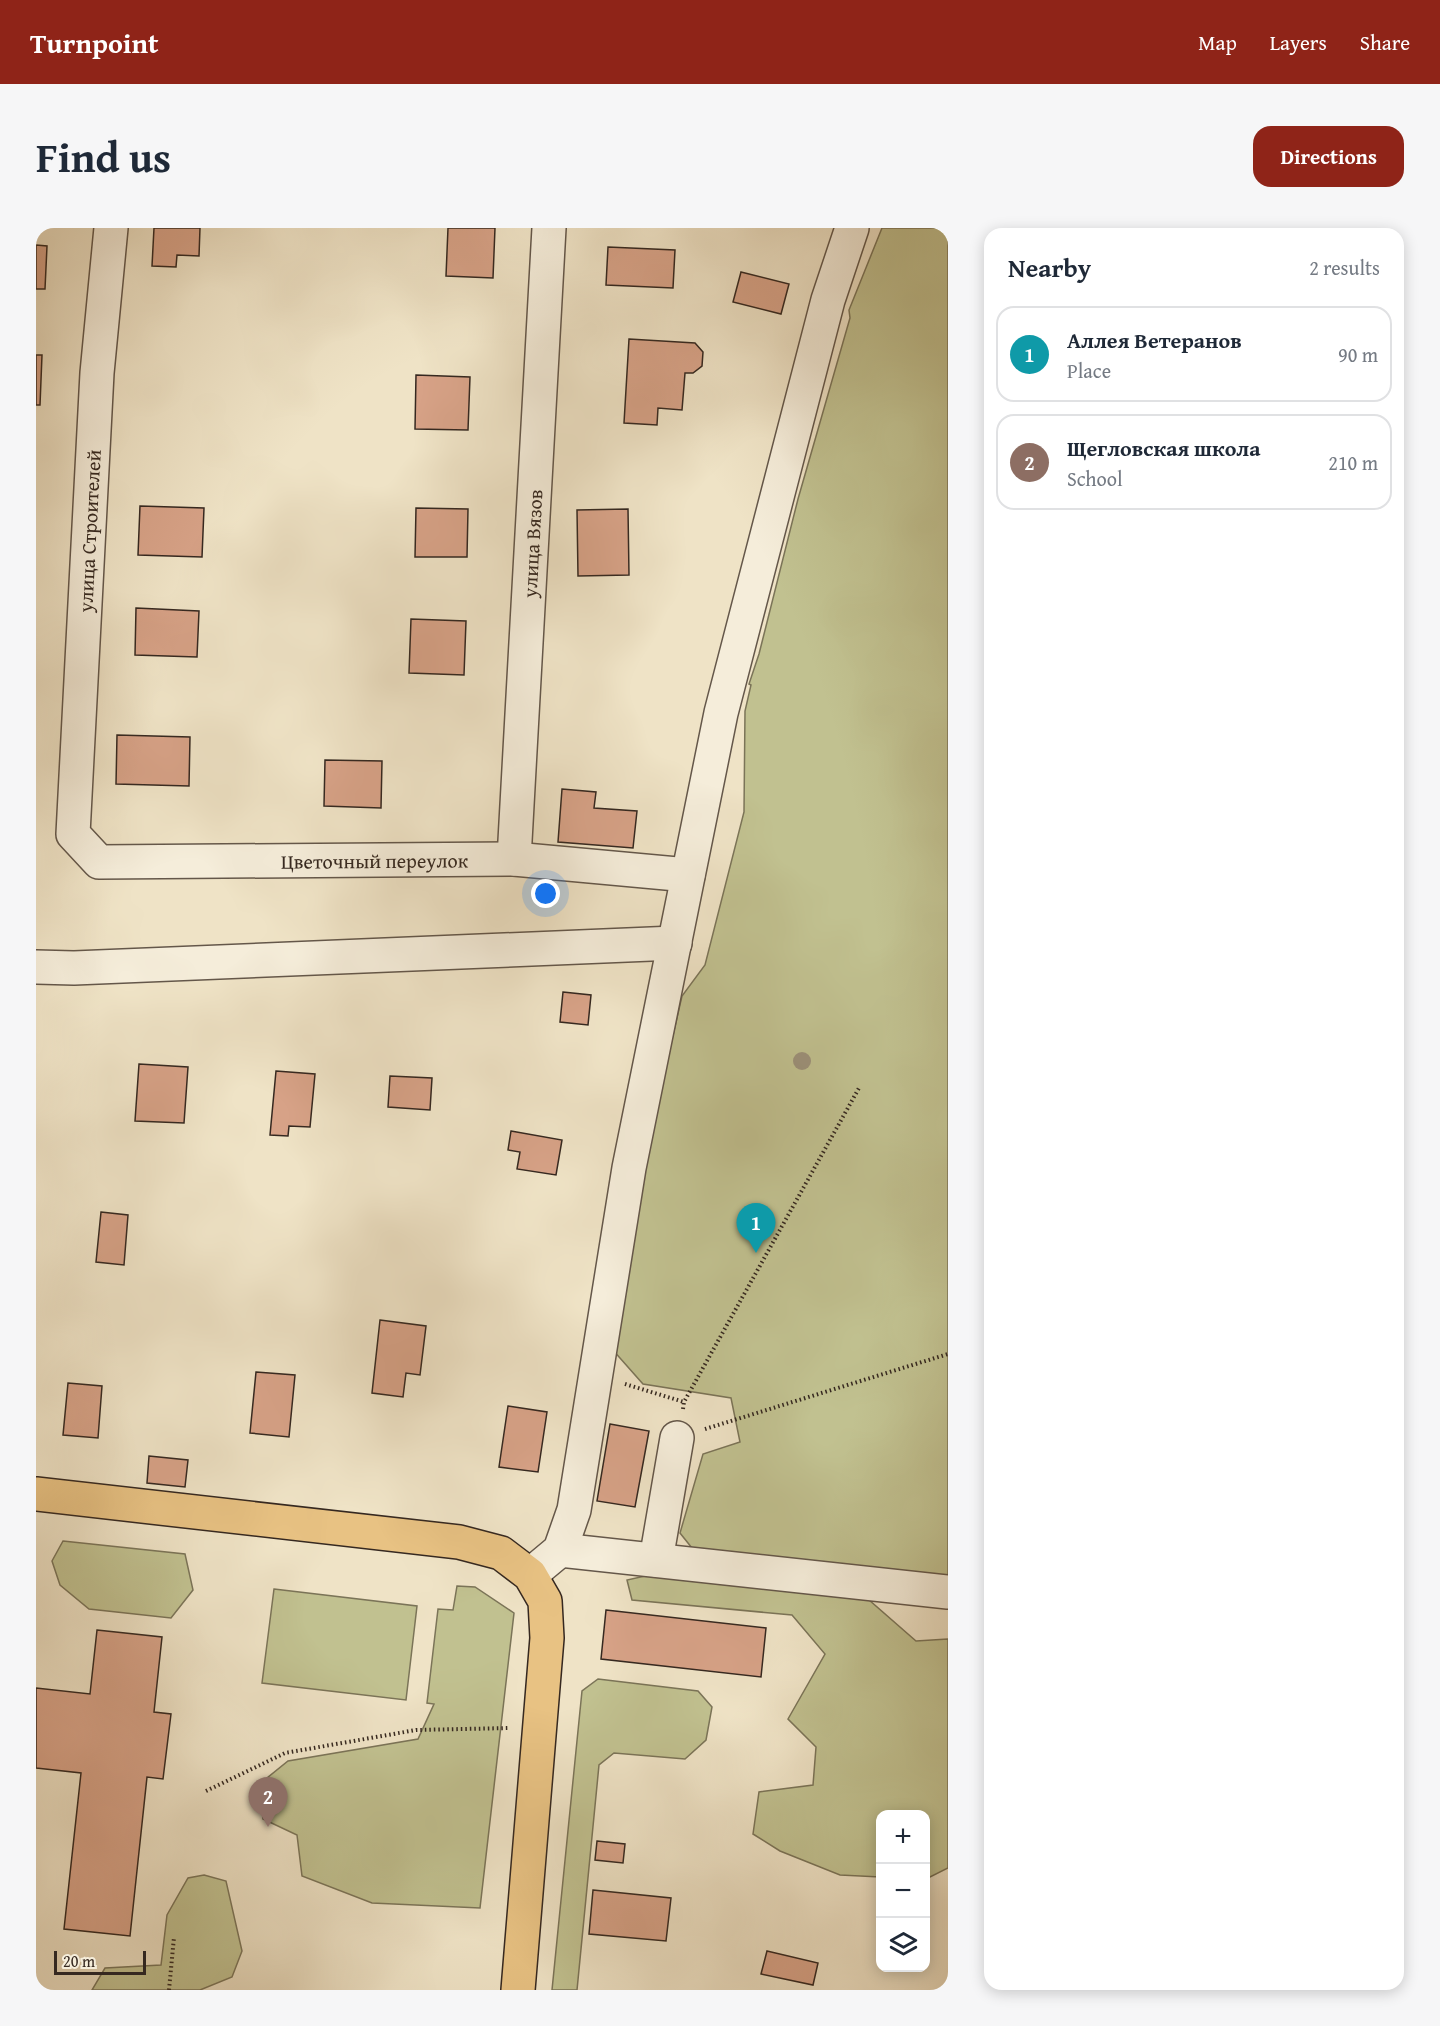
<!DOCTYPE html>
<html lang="en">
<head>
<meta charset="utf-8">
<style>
	:root { --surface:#fff; --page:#f6f6f7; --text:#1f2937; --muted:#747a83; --line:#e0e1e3; --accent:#8f2418 }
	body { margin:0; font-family:"Gentium Book Plus",serif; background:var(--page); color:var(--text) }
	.controls { position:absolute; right:18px; bottom:18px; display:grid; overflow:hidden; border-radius:12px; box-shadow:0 3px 15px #0003 }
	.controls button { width:54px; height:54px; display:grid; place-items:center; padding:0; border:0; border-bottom:2px solid var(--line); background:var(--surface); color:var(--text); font:30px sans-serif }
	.scale { position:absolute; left:18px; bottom:15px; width:92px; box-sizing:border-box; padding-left:6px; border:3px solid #352820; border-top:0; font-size:16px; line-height:21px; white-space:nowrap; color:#352820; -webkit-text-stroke:4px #f5edda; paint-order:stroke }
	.you { position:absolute; left:510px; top:666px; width:21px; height:21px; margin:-15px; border:4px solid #fff; border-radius:50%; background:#1a73e8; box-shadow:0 0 0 9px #1a73e833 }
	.badge { display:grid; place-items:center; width:39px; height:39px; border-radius:50%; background:var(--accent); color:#fff; font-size:20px; font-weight:700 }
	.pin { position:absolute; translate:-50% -50px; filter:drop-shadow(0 2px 3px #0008) }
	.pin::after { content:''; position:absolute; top:32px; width:21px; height:18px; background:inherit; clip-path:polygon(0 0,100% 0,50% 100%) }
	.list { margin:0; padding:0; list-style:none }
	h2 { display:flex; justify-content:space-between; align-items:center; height:78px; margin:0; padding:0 24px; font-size:26px }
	h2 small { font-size:20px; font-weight:400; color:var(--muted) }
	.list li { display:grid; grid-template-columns:39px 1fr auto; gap:18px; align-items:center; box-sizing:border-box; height:96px; margin:0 12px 12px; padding:0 12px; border:2px solid var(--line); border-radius:18px }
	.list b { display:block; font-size:22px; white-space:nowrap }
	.list p { margin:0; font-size:20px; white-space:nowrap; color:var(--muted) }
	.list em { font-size:20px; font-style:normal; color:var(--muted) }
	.icon { flex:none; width:33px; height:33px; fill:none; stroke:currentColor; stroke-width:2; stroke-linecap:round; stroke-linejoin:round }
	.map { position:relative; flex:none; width:912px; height:1762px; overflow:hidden; border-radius:18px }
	header { display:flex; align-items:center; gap:36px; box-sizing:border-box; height:84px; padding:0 30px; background:var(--accent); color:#fff }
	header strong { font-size:28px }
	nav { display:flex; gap:33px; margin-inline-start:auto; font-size:21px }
	.intro { display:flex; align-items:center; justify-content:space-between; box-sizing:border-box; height:144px; padding:0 36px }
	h1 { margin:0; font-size:42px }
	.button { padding:15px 27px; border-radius:18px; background:var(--accent); color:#fff; font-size:21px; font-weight:700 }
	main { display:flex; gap:36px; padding:0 36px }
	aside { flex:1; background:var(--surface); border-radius:18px; box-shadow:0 3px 15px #0003 }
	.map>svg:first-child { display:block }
	.green { fill:#c1c190; stroke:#7b7458; stroke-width:1.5 }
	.building { fill:#d7a287; stroke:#352820; stroke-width:1.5 }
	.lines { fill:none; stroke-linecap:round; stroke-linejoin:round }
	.minor-casing { stroke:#64574a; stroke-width:36 }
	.major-casing { stroke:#352820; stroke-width:36 }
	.path { stroke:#352820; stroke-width:4; stroke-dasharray:1.5 3; stroke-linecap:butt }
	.minor { stroke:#f5edda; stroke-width:33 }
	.major { stroke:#e8c283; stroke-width:33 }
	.tree { fill:#9c917a }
	.labels { text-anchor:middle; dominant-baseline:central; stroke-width:6; stroke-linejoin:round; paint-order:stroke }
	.street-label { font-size:20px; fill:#352820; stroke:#f5edda }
</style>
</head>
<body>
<header>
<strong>Turnpoint</strong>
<nav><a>Map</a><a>Layers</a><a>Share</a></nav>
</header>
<div class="intro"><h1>Find us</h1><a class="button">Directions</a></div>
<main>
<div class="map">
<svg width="912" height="1762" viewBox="0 0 912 1762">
	<rect width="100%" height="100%" fill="#efe3c6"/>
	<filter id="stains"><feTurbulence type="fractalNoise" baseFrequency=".00333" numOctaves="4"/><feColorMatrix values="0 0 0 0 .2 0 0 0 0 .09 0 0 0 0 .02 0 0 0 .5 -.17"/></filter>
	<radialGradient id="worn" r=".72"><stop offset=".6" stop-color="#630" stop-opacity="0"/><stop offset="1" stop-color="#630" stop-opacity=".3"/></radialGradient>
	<!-- green -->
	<g class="green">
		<polygon points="846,0 912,0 912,1354 660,1325 644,1305 667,1226 704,1214 695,1170 607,1156 576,1121 606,942 646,768 669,737 708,584 709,483 715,457 713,456 723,426 762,271 814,90 813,82"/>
		<polygon points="27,1313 149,1326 157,1362 135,1390 53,1381 24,1357 16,1333"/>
		<polygon points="618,1346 833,1372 880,1413 912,1411 912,1640 890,1651 890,1586 844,1586 844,1649 804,1647 744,1623 717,1606 723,1564 777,1557 780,1519 752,1491 789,1426 756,1387 596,1372 591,1352"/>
		<polygon points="421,1358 439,1359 478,1385 444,1680 336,1675 266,1648 261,1607 227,1591 226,1554 252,1533 382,1511 398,1476 391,1475 402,1381 417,1382"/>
		<polygon points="238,1361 381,1378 370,1472 226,1455"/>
		<polygon points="562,1451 662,1463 676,1479 670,1512 649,1531 578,1525 563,1537 541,1762 516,1762 546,1463"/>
		<polygon points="168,1647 190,1653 206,1723 196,1749 164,1762 56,1762 69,1740 125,1737 131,1687 152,1650"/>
	</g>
	<!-- building -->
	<g class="building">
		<polygon points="118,0 164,0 163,28 141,27 140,39 116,38"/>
		<polygon points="412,0 459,0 457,50 410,48"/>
		<polygon points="0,17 11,18 9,61 0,61"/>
		<polygon points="572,19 639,22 637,60 570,57"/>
		<polygon points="705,44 753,56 745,86 697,74"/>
		<polygon points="593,111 659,115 667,124 666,138 657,145 649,145 646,182 622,180 621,197 588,195"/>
		<polygon points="0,127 6,127 4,177 0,177"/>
		<polygon points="380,147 434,149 432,202 379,201"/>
		<polygon points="104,278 168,280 166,329 102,327"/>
		<polygon points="380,280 432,281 431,329 379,329"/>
		<polygon points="592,281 593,347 542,348 541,282"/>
		<polygon points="100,380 163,383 161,429 99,427"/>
		<polygon points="375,391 430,393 428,447 373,445"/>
		<polygon points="81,507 154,509 153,558 80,556"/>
		<polygon points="289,532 346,533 345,580 288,578"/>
		<polygon points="526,561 560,564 558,580 601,583 597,620 522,614"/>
		<polygon points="527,764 555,767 552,797 524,794"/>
		<polygon points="103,836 152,839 148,895 99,893"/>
		<polygon points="240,843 279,846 274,899 253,898 252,908 234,907"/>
		<polygon points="354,848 396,850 394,882 352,879"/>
		<polygon points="475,903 526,912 520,947 481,941 484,924 472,922"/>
		<polygon points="65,984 92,987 88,1037 60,1034"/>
		<polygon points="344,1092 390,1098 384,1147 370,1145 367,1169 336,1165"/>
		<polygon points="220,1144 259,1147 253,1209 214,1205"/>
		<polygon points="32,1155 66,1158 62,1210 27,1207"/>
		<polygon points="472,1178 511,1184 502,1244 463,1239"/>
		<polygon points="574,1196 613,1203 599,1279 561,1273"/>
		<polygon points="113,1228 152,1232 149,1259 111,1255"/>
		<polygon points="570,1382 730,1400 725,1449 565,1431"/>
		<polygon points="61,1402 126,1409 118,1484 135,1486 127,1551 111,1549 94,1708 28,1701 45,1545 0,1540 0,1460 54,1466"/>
		<polygon points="561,1613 589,1616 587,1635 559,1632"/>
		<polygon points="557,1662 635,1670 630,1713 553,1706"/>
		<polygon points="731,1723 782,1735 777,1757 725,1746"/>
	</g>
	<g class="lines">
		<!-- minor casing -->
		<g class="minor-casing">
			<g id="minor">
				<path id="s1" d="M75,0L61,145L37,606L63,634L478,631L652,647"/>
				<path id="s2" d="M478,631L513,0"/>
				<polyline points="0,739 38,740 639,715"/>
				<polyline points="524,1322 912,1364"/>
				<polyline points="620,1332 641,1210"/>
				<polyline points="494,1347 524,1322 538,1282 593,940 685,485 792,72 816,0"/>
			</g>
		</g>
		<!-- major casing -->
		<g class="major-casing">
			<polyline id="major" points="0,1266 423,1314 465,1325 494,1347 509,1373 511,1410 482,1762"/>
		</g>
		<!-- path -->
		<g class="path">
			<polyline points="589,1156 648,1174"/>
			<polyline points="647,1181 648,1174 823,860"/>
			<polyline points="669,1201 912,1126"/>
			<polyline points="170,1563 249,1525 380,1502 474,1500"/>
			<polyline points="133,1762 138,1709"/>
		</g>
		<!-- minor -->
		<use href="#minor" class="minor"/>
		<!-- major -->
		<use href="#major" class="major"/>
	</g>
	<!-- trees -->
	<circle class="tree" cx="766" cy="833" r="9"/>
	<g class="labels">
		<!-- street labels -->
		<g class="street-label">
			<text transform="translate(53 303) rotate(-87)">улица Строителей</text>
			<text stroke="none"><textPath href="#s2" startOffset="316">улица Вязов</textPath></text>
			<text stroke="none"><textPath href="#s1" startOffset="921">Цветочный переулок</textPath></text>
		</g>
	</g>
	<rect width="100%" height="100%" filter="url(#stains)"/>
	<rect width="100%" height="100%" fill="url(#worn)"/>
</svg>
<div class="controls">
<button>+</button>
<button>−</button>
<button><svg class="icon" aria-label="layers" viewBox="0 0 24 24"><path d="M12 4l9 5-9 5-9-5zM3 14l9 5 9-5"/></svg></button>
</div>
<div class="scale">20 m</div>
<div class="you"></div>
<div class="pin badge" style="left:720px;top:1025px;background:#0f9aa8">1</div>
<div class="pin badge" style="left:232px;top:1599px;background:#8d6e63">2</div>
</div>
<aside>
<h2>Nearby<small>2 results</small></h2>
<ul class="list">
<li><span class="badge" style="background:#0f9aa8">1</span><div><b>Аллея Ветеранов</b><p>Place</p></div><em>90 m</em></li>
<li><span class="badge" style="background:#8d6e63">2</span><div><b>Щегловская школа</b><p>School</p></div><em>210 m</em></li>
</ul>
</aside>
</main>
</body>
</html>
